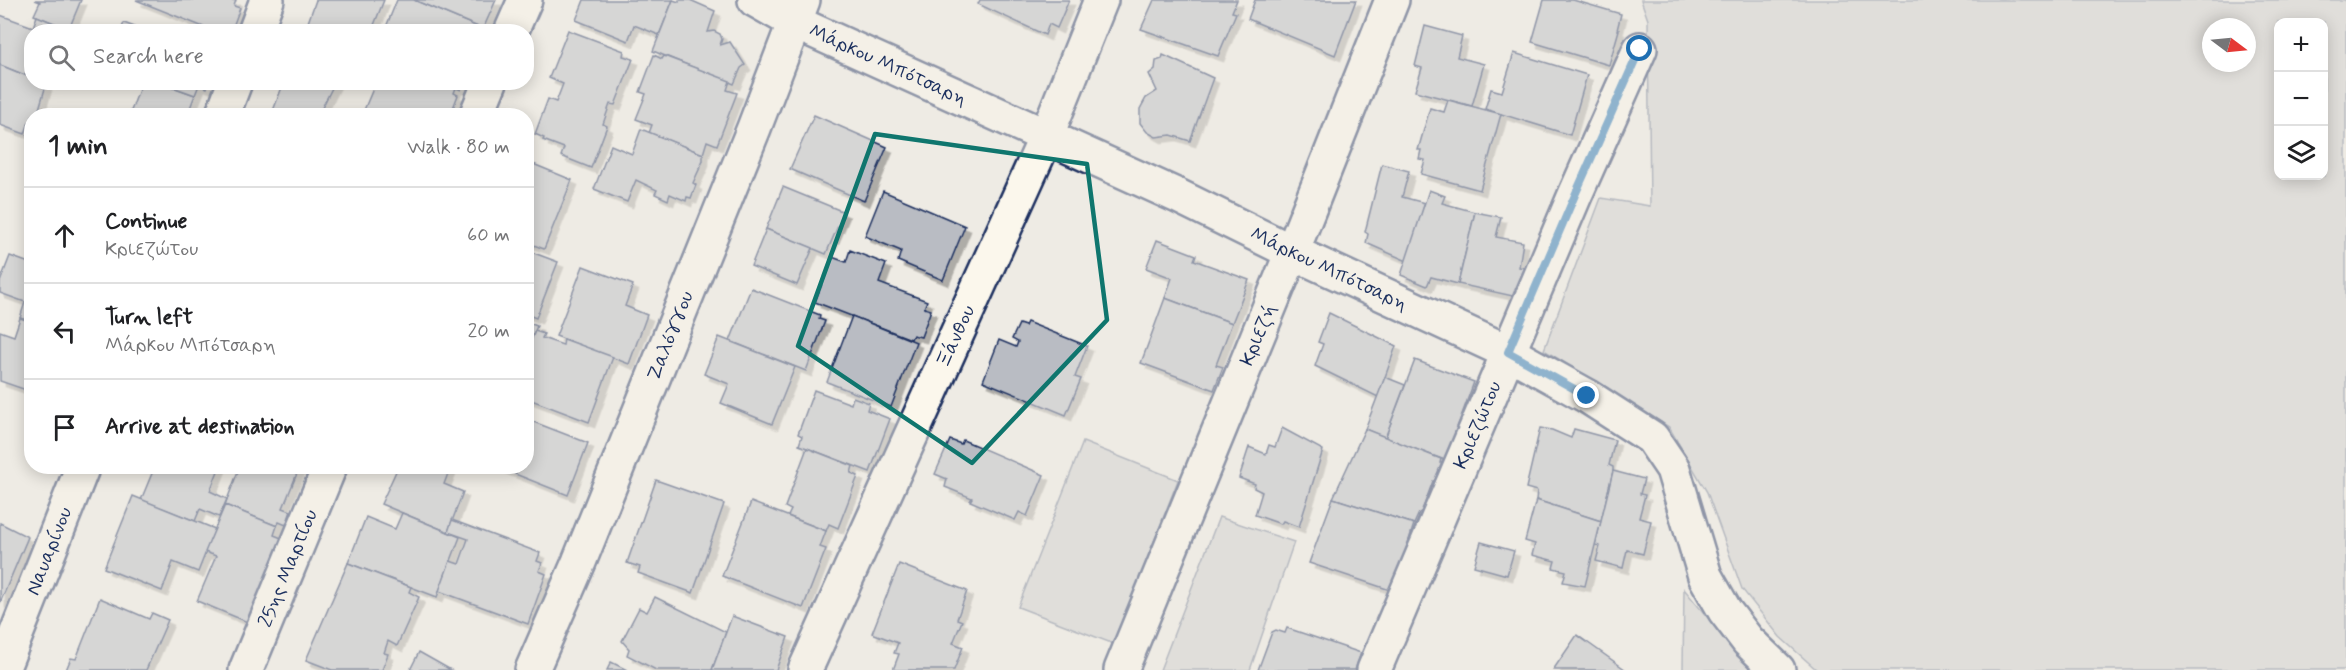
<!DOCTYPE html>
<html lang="en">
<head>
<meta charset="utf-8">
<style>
	:root { --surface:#fff; --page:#f6f6f6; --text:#202124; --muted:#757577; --line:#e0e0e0 }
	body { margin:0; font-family:Mynerve,sans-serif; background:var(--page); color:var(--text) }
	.controls { position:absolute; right:18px; top:18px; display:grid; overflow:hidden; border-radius:12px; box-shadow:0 3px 15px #0003 }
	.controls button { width:54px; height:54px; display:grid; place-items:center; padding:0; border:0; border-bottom:2px solid var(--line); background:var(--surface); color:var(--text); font:30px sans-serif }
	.compass { position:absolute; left:2202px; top:18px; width:54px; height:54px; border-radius:50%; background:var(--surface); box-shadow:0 3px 15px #0003; rotate:106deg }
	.stop { position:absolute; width:18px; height:18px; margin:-14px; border:4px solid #1f6fb2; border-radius:50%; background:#fff }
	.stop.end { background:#1f6fb2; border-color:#fff; box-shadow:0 2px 6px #0008 }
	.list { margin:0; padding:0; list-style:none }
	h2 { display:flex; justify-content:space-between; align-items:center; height:78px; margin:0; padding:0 24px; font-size:26px }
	h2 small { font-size:20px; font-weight:400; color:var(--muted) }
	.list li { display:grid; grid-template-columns:39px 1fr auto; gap:18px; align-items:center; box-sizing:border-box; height:96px; padding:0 24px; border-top:2px solid var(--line) }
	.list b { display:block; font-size:22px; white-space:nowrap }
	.list p { margin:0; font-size:20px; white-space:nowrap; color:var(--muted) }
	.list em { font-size:20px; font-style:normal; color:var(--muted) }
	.icon { flex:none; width:33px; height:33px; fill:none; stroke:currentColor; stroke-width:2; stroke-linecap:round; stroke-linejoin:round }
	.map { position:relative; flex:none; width:2346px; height:670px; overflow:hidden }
	.search { position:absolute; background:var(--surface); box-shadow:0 3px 15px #0003; left:24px; top:24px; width:510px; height:66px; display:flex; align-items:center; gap:15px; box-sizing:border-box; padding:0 21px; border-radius:24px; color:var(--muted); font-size:22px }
	.panel { position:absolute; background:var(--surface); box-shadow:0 3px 15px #0003; left:24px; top:108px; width:510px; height:366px; border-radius:24px }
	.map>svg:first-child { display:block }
	.green { fill:#cecfcf; stroke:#747f96; stroke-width:1.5; fill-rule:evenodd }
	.building { fill:#b9bcc3; stroke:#1b2f5e; stroke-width:1.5; filter:url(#shadow) }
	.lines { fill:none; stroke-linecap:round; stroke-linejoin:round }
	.minor-casing { stroke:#1b2f5e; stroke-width:38 }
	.minor { stroke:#fbf7ec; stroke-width:33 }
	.route { stroke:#1f6fb2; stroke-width:8 }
	.marked { fill:none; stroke:#0f766e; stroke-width:4.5; stroke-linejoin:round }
	.labels { text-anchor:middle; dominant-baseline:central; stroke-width:4.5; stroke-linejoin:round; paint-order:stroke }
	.street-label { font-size:20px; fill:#1b2f5e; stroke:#fbf7ec }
</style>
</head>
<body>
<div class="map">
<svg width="2346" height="670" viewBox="0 0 2346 670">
	<defs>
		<filter id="shadow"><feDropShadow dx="5.5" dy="5.5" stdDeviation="0" flood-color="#0004"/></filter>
	</defs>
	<rect width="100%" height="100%" fill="#eeebe4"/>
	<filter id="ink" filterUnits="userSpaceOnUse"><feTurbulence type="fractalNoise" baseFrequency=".0167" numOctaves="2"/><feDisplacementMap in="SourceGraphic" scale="12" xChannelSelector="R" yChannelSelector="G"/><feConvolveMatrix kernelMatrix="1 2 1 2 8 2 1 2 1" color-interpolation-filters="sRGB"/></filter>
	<g filter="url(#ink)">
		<!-- green -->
		<g class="green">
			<path d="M1641,0H2346V670H1817L1780,637L1742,589L1707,492L1669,427L1544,350L1601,198L1650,206L1648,20ZM2278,22H2324V176H2278ZM2211,27H2247V63H2211Z"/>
			<polygon points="1083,442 1178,480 1114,644 1018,607"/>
			<polygon points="1219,517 1294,542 1250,670 1160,670"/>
			<polygon points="1684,589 1751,670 1683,670"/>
		</g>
		<!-- building -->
		<g class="building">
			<polygon points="35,0 81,0 69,29 34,15 40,2"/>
			<polygon points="136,0 236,0 234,6 240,8 231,32 224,29 224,32 216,32"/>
			<polygon points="316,0 384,0 372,30 365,27 364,32 315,32 306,28"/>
			<polygon points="397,0 414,0 483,29 482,32 384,32"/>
			<polygon points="414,0 496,0 483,29"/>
			<polygon points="584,0 673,0 659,35 634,25 628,41 576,20"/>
			<polygon points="673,0 679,2 679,0 690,0 715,11 708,32 714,31 720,34 722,39 720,45 730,42 745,65 741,68 734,84 653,51"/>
			<polygon points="980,0 1069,0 1057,28 1049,24 1045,35 978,4"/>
			<polygon points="1154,0 1237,0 1232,12 1236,13 1218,56 1141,29"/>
			<polygon points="1255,0 1356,0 1335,55 1248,19"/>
			<polygon points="1544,0 1573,0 1621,14 1617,30 1619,30 1609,65 1532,42"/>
			<polygon points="0,15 33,27 37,16 73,31 32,32 32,78 0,65"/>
			<polygon points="124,23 148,32 120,32"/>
			<polygon points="1425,26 1462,36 1457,57 1484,64 1472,106 1415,91 1422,68 1415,66"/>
			<polygon points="568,30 624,51 623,56 633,59 615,105 610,104 603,124 607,126 591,168 561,156 564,148 543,140 544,138 535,134 548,99 556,102 563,84 549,78"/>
			<polygon points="1514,53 1587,75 1570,135 1485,109 1491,89 1502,92"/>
			<polygon points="654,55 662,59 664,56 730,81 727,90 737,93 717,145 707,141 703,154 649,133 652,125 636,119 646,94 640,92"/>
			<polygon points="1163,55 1213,78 1190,141 1171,135 1156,137 1147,132 1140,123 1140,109 1146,98 1157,91 1149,74 1155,69 1156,61 1162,59"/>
			<polygon points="0,65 32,78 32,82 46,85 37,116 32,116 32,123 29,122 25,134 0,125"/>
			<polygon points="142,82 159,82 195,95 187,116 129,116"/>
			<polygon points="159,82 209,82 207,88 199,85 195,95"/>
			<polygon points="284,82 335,82 320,112 329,116 271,116"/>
			<polygon points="385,82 442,82 456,88 454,93 458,95 450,116 377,116 364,110 375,84 383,87"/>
			<polygon points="442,82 463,82 461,90"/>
			<polygon points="1448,100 1501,114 1480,190 1421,174 1425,160 1419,159 1421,150 1418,150 1430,108 1444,112"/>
			<polygon points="814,115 887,147 864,201 790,169"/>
			<polygon points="641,129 703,154 703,161 693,183 696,185 691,198 687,197 686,201 670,194 668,200 655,194 657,190 636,180 627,202 594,189 611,145 632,154"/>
			<polygon points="526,161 572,180 544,249 526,242"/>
			<polygon points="1382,164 1409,171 1402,197 1425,203 1407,261 1366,243 1368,234 1365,232"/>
			<polygon points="783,187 844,212 826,254 766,229"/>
			<polygon points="1429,190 1445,196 1442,203 1475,212 1458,284 1431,277 1427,286 1401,275"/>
			<polygon points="883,191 965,226 943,280 898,261 901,251 865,236"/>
			<polygon points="1475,212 1501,217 1496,237 1523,242 1519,267 1537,269 1524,304 1511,303 1513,296 1458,284"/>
			<polygon points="766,229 813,248 797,285 751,266"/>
			<polygon points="1157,240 1196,255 1194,260 1249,280 1232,323 1165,298 1172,278 1146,268"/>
			<polygon points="526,250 558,262 536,318 526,314"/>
			<polygon points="850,250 886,264 879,283 927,301 924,308 931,310 921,337 913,335 911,339 815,302 832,257 846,262"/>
			<polygon points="10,256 32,264 32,322 20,318 25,302 0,293 0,282"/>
			<polygon points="583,266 633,285 625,306 647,315 629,364 556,336"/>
			<polygon points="751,288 820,315 819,319 825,321 806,371 730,341"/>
			<polygon points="1165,298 1232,323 1216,365 1223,367 1214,390 1141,363"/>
			<polygon points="1329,313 1396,346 1378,397 1315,366 1323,344 1318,342"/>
			<polygon points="852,316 916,342 891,407 827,382"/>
			<polygon points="20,318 32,322 32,392 0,381 0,331 14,336"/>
			<polygon points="526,322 537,326 526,352"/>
			<polygon points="1027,322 1087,346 1075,377 1081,379 1066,415 983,381 999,340 1016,347 1018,342 1012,339 1019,324 1025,326"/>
			<polygon points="535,331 544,334 542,338 563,345 564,339 613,357 589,422 526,398 526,352"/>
			<polygon points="719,337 795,367 772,424 721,403 729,384 704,374"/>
			<polygon points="1415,360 1474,382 1445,460 1385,438"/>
			<polygon points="1385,377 1405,385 1385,438 1365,429"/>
			<polygon points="814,390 851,404 853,397 869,403 867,410 890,419 870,472 799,445 802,436 798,434"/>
			<polygon points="526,419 588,443 568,495 495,466 526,466"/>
			<polygon points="1282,428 1323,450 1299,527 1283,521 1281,524 1255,515 1262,492 1254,488 1255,484 1239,478 1249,447 1266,454 1269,445 1275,447"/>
			<polygon points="1540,428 1552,430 1571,438 1574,429 1615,440 1609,465 1613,467 1613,471 1601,521 1536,500 1537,491 1526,488"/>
			<polygon points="1365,429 1441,459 1440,463 1442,463 1437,480 1433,481 1422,511 1419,513 1414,524 1333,498"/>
			<polygon points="950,440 961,444 963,440 1044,475 1027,516 1019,512 1015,520 970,501 972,498 945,487 947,479 935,474"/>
			<polygon points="807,448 853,466 851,473 858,476 838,528 829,524 826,531 788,516 791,510 785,507"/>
			<polygon points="155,466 220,466 210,491 227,499 219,517 200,509 195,521 141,500"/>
			<polygon points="240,466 300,466 283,508 291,511 286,525 279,522 277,526 225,505"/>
			<polygon points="451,466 444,484 463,492 448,532 381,504 397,469 394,466"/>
			<polygon points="1613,471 1644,479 1640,494 1645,495 1639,518 1651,521 1643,554 1627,550 1623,568 1596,561 1600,546 1595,545"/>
			<polygon points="656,480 724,504 693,593 638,573 640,567 627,563"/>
			<polygon points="133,496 215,529 198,572 173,562 162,591 104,568"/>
			<polygon points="1333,498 1414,524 1393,591 1309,563"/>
			<polygon points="1536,500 1601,521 1585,586 1563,582 1566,571 1553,568 1555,561 1532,555 1535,544 1525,541"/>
			<polygon points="751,502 826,531 820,547 826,549 803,608 722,576"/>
			<polygon points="225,505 277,526 274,535 284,539 250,623 197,601 216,556 205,552"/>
			<polygon points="402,513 460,537 437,597 348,563 366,517 395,529"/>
			<polygon points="452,520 540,553 537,561 542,563 539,571 546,574 528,624 439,591 450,561 459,564 468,539 448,532"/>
			<polygon points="0,523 28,537 0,603"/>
			<polygon points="1481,542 1514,551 1507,575 1474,566"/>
			<polygon points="348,563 411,587 409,592 419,597 397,646 388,641 384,653 388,654 382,670 332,670 306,660"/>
			<polygon points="899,564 967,591 957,619 962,621 953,643 963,647 954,670 893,670 899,654 894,653 898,643 872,633"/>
			<polygon points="655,597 726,632 712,670 656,670 627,655 629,649 622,641 639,608 647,612"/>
			<polygon points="100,598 149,619 152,613 168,620 146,670 66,670 71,658 76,659"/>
			<polygon points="732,616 788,637 776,670 712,670"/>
			<polygon points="1287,628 1361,653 1355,670 1258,670 1272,632 1276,630 1285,633"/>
			<polygon points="1577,635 1626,670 1553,670"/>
			<polygon points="419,652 451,670 410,670"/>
			<polygon points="611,662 627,670 607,670"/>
		</g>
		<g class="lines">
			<!-- minor casing -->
			<g class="minor-casing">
				<g id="minor">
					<path id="s1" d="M755,0L794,22L1178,196L1292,252L1508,352L1587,396L1652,438L1673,469L1705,576L1725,611L1748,641L1778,670"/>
					<polyline points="255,32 267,0"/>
					<polyline points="511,32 525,0"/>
					<polyline points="222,116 235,82"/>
					<polyline points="476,116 490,82"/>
					<path id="s2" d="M2,670L83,466"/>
					<path id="s3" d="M246,670L330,466"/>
					<path id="s4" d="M532,670L579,562L754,128L803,0"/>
					<path id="s5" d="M805,670L1046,137L1101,0"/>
					<path id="s6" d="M1121,670L1292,252L1392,0"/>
					<path id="s7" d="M1374,670L1575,195L1640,49"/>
				</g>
			</g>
			<!-- minor -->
			<use href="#minor" class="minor"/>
		</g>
	</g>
	<g class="lines" filter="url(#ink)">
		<!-- route -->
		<polyline class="route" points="1587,396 1508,352 1575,195 1640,49"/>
	</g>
	<!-- marked area -->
	<path d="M0 0H2346V670H0ZM875,134L1087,164L1107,320L972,463L798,346Z" fill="#eeebe4" fill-opacity=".55" fill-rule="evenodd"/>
	<path class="marked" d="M875,134L1087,164L1107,320L972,463L798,346Z"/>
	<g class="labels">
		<!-- street labels -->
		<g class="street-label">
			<text stroke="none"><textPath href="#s1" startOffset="148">Μάρκου Μπότσαρη</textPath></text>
			<text stroke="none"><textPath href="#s1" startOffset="634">Μάρκου Μπότσαρη</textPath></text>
			<text stroke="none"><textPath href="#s4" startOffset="362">Ζαλόγγου</textPath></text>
			<text stroke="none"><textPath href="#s5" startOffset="366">Ξάνθου</textPath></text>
			<text stroke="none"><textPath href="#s6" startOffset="362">Κριεζή</textPath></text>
			<text stroke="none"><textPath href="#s7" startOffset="266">Κριεζώτου</textPath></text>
			<text stroke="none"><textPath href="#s2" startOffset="128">Ναυαρίνου</textPath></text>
			<text stroke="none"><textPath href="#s3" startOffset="110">25ης Μαρτίου</textPath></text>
		</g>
	</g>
</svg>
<div class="controls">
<button>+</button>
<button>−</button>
<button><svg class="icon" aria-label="layers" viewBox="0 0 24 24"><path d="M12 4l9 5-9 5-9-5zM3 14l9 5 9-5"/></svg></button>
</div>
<svg class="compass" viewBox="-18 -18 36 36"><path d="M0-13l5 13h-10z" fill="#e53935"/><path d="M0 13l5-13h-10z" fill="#757577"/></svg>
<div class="stop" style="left:1640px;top:49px"></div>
<div class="stop end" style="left:1587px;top:396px"></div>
<div class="search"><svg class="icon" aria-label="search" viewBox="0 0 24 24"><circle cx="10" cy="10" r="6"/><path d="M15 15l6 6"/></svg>Search here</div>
<section class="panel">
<h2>1 min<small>Walk · 80 m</small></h2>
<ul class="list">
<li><svg class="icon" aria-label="ahead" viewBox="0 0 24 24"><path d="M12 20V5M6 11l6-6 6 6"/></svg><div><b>Continue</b><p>Κριεζώτου</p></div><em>60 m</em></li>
<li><svg class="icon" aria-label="left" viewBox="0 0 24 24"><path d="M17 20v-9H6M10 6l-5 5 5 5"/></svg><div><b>Turn left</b><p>Μάρκου Μπότσαρη</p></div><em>20 m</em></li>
<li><svg class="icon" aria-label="arrive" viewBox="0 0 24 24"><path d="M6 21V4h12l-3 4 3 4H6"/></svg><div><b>Arrive at destination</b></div></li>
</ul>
</section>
</div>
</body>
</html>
